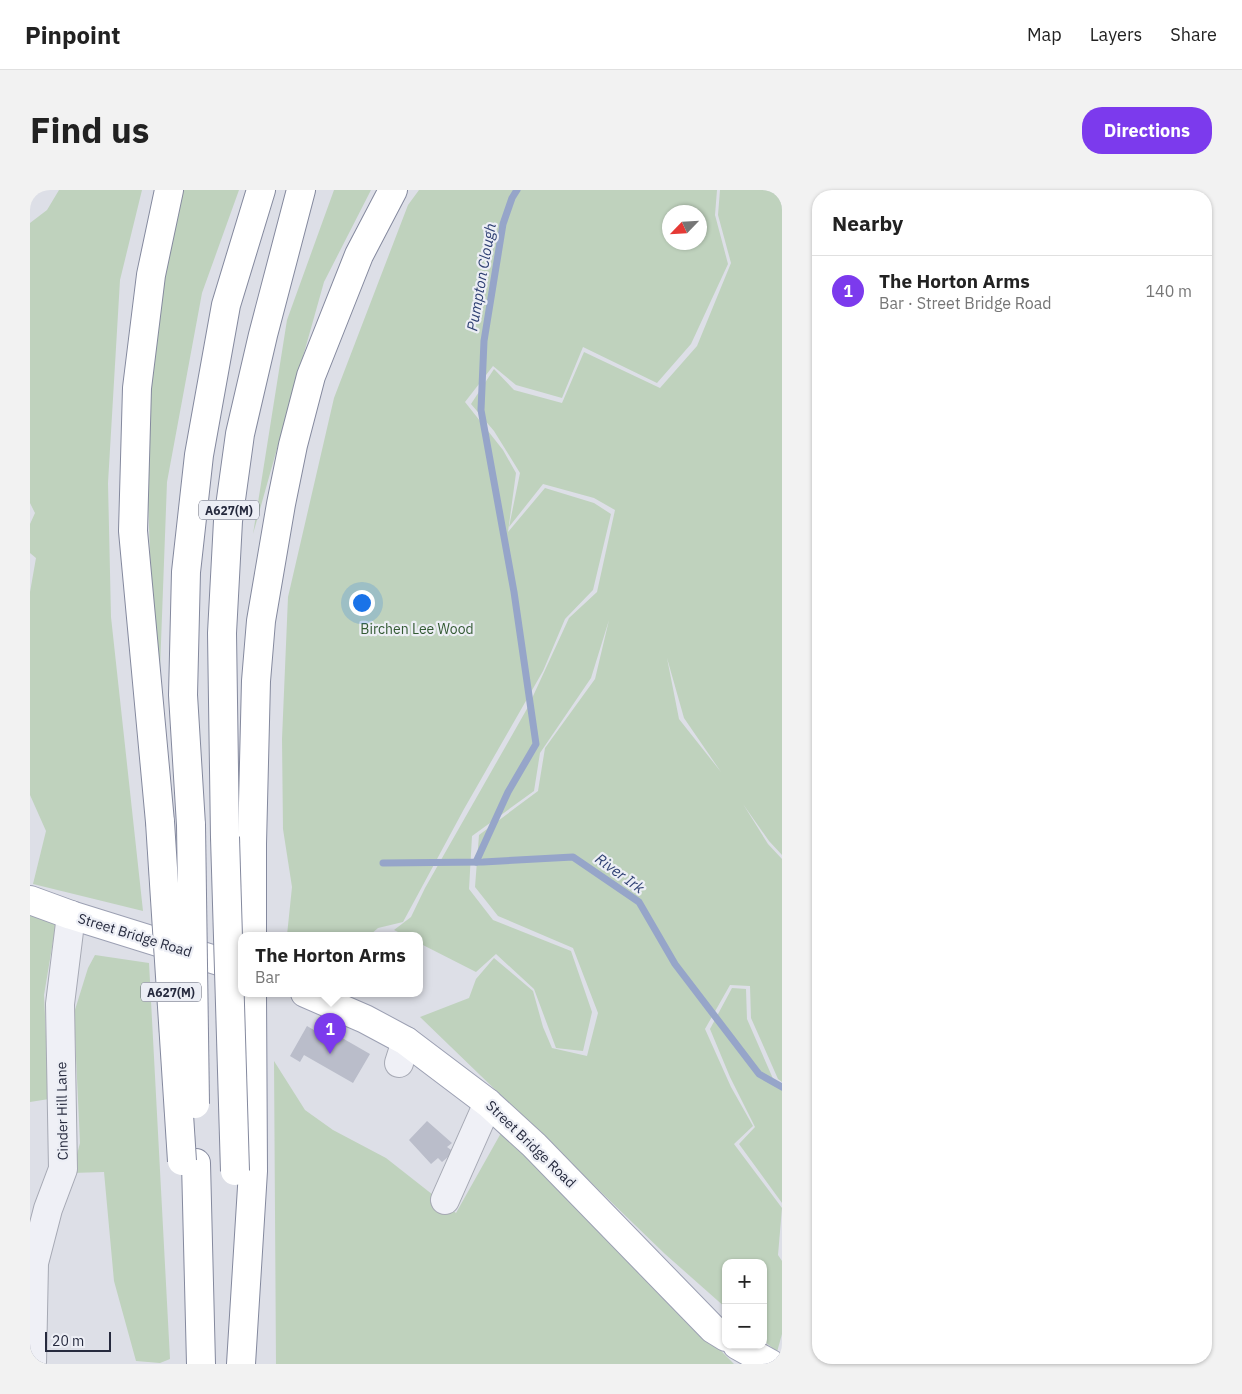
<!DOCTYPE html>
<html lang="en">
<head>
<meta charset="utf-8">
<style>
	:root { --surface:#fff; --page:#f2f2f2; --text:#222; --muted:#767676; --line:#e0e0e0; --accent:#7c3aed }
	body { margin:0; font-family:"IBM Plex Sans",sans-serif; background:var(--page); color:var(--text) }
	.controls { position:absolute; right:15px; bottom:15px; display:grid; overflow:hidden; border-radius:10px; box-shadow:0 1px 4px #0004 }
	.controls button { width:45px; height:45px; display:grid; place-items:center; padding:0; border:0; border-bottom:1px solid var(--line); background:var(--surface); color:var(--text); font:25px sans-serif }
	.compass { position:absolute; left:632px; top:15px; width:45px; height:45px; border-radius:50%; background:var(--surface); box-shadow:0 1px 4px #0004; rotate:245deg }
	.scale { position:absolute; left:15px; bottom:12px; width:66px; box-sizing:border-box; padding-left:5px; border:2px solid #262a3e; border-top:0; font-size:14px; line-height:18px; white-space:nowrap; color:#262a3e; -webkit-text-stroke:4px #eceef5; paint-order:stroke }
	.you { position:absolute; left:331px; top:412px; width:18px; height:18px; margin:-12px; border:4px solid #fff; border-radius:50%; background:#1a73e8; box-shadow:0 0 0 8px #1a73e833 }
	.badge { display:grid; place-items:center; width:32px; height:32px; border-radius:50%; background:var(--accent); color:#fff; font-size:16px; font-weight:700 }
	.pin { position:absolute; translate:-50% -41px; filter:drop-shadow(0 1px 2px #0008) }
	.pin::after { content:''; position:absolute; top:26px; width:18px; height:15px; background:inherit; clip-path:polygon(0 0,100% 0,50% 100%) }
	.popup { position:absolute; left:208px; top:742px; width:185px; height:65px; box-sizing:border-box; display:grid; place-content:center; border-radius:10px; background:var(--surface); filter:drop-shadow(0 1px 4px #0005); font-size:16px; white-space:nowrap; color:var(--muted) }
	.popup b { font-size:19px; color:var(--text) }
	.popup::after { content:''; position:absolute; left:50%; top:100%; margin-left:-10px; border:10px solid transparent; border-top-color:var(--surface) }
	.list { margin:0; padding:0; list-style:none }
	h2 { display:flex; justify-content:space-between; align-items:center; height:65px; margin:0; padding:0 20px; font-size:21px }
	h2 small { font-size:16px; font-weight:400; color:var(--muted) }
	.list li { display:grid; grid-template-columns:32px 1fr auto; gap:15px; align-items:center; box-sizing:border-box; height:70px; padding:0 20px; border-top:1px solid var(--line) }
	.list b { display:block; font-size:19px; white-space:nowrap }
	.list p { margin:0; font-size:16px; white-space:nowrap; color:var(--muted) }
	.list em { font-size:16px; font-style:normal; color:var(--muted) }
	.map { position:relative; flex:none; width:752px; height:1174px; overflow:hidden; border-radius:20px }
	header { display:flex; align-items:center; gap:30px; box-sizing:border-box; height:70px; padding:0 25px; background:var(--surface); border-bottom:1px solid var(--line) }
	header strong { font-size:24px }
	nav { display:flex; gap:28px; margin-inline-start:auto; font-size:18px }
	.intro { display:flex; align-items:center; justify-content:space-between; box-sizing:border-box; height:120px; padding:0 30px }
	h1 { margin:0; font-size:35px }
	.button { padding:12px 22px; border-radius:20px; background:var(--accent); color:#fff; font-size:18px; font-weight:700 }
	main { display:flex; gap:30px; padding:0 30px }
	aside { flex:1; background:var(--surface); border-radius:20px; box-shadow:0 1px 4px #0004 }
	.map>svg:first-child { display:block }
	.green { fill:#bfd2bd; fill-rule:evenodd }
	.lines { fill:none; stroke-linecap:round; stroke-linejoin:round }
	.stream { stroke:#96a5c9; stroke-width:7 }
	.building { fill:#babdca }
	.minor-casing { stroke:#a6a9b4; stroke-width:30 }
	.major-casing { stroke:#9ca0b3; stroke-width:30 }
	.highway-casing { stroke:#84899e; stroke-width:30 }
	.minor { stroke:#eff0f6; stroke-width:28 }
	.major { stroke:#fff; stroke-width:28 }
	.highway { stroke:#fff; stroke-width:28 }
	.highway-bridge-casing { stroke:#84899e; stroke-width:30; stroke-linecap:butt }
	.highway-bridge { stroke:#fff; stroke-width:28 }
	.labels { text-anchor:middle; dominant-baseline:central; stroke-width:4.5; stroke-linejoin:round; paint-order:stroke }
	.shield { fill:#eceef5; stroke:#616575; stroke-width:1 }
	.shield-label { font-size:12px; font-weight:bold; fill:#262a3e }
	.park-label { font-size:14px; fill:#335a33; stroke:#eceef5 }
	.street-label { font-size:14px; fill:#262a3e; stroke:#eceef5 }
	.water-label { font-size:15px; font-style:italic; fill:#2f4073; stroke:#eceef5 }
</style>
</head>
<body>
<header>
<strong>Pinpoint</strong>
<nav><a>Map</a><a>Layers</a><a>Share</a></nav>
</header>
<div class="intro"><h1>Find us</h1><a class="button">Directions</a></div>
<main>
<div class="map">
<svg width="752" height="1174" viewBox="0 0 752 1174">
	<rect width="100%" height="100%" fill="#dddfe7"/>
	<!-- green -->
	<g class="green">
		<polygon points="29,0 112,0 90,90 78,293 81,427 113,721 3,694 16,641 0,605 0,402 6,368 0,363 0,334 5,323 0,313 0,33 17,20"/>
		<path d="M153,0H209L172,103L137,292L129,506C119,367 109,227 130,88C135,59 145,29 153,0Z"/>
		<polygon points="304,0 341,0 294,92 223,344 257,130"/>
		<path d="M389,0H687L685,25L698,74L661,154L627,193L553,157L532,208L486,195L463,176L435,212L473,260L486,283L478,342L515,298L564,313L581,324L563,400L535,429L513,481L434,619L373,732L348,738L340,745H257L262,697L253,639L252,549L258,407L304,208L378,15ZM640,22H670V52H640Z"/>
		<path d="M690,0H752V665L739,651L713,614L738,654L752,669V892L748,889L721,828L720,796L700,795L675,839L701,897L723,936L704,954L752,1018L748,1065L752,1071V1144L747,1162L733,1150V1073H696V1118L635,1064L390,827L439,808L446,789L464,768L503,801L513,837L522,858L557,866L568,823L543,758L468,726L445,697L449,645L508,601L515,558L565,489L579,430L561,488L510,563L504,601L442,646L439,699L463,730L541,761L562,822L553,861L526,858L504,799L466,764L446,782L389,753V745H374L364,740L381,727L395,698L498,517L539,428L567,402L585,320L564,308L513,294L479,337L490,283L464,241L441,214L464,179L484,200L532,213L554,162L630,198L667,156L701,73L688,25ZM637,468L654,528L691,582L649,529Z"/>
		<polygon points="0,725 26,733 14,805 19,909 0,912"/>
		<polygon points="65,765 119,773 140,1169 130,1173 106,1171 84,1091 74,982 42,983 50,953 44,823 58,778"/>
		<polygon points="702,798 716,799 717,829 744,891 752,896 752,1013 709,954 725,937 700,887 680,839"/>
		<polygon points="244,871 275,920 303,940 356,968 426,1023 471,943 601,1069 704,1174 246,1174"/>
	</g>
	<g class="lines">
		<!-- stream -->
		<g class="stream">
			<polyline points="446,672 478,602 506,554 484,402 451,220 454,151 473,34 482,8 487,0"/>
			<polyline points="353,673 453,672 543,667 609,712 645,774 729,884 752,897"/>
		</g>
	</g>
	<!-- building -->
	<g class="building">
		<polygon points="277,836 289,843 293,837 340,864 323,893 274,865 270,872 260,866"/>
		<polygon points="397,931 422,953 417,957 424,962 412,972 408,968 401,974 379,950"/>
	</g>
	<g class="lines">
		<!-- minor casing -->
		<g class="minor-casing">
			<g id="minor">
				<polyline points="369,873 376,851"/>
				<polyline points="415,1010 458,913"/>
				<polyline points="2,1174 4,1073 18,1019 33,979 30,814 41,725"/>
			</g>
		</g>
		<!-- major casing -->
		<g class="major-casing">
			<g id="major">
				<polyline points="0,710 41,725 211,778"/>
				<polyline points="275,803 335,829 376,851 458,913 504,955 683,1139 696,1147"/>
				<polyline points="707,1155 741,1174"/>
			</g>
		</g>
		<!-- highway casing -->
		<g class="highway-casing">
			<g id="highway">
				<polyline points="130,632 103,341 107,198 121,85 139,0"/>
				<polyline points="161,635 153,505 156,382 169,265 196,115 231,0"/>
				<polyline points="195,647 192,443 198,331 210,244 233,145 271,0"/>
				<polyline points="222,745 222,654 226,491 231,431 251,314 263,255 281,186 329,65 363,0"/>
				<polyline points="166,973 171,1174"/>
				<polyline points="211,1174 223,981 222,803"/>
			</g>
		</g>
		<!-- minor -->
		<use href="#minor" class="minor"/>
		<!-- major -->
		<use href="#major" class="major"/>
		<!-- highway -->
		<use href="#highway" class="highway"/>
		<!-- highway-bridge casing -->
		<g class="highway-bridge-casing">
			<g id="highway-bridge">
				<polyline points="130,632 152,971"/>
				<polyline points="161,635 165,914"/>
				<polyline points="195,647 205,981"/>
			</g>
		</g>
		<!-- highway-bridge -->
		<use href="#highway-bridge" class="highway-bridge"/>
	</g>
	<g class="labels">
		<!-- shield labels -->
		<g class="shield">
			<rect x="169" y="310.5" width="60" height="19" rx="4"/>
			<rect x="111" y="792.5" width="60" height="19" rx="4"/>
		</g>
		<g class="shield-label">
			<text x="199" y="320">A627(M)</text>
			<text x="141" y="802">A627(M)</text>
		</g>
		<!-- park labels -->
		<g class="park-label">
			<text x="387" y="439">Birchen Lee Wood</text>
		</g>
		<!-- street labels -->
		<g class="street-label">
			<text transform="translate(105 745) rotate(17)">Street Bridge Road</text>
			<text transform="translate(32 921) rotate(-91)">Cinder Hill Lane</text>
			<text transform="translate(501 954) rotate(44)">Street Bridge Road</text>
		</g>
		<!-- water labels -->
		<g class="water-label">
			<text transform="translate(451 87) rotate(-80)">Pumpton Clough</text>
			<text transform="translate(590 683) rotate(36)">River Irk</text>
		</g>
	</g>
</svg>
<div class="controls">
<button>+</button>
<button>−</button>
</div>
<svg class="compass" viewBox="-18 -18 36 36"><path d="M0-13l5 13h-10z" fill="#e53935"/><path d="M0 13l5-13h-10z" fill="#767676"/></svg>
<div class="scale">20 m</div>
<div class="you"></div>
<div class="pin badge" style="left:300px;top:864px">1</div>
<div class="popup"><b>The Horton Arms</b>Bar</div>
</div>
<aside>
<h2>Nearby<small></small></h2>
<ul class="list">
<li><span class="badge">1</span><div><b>The Horton Arms</b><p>Bar · Street Bridge Road</p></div><em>140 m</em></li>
</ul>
</aside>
</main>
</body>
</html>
